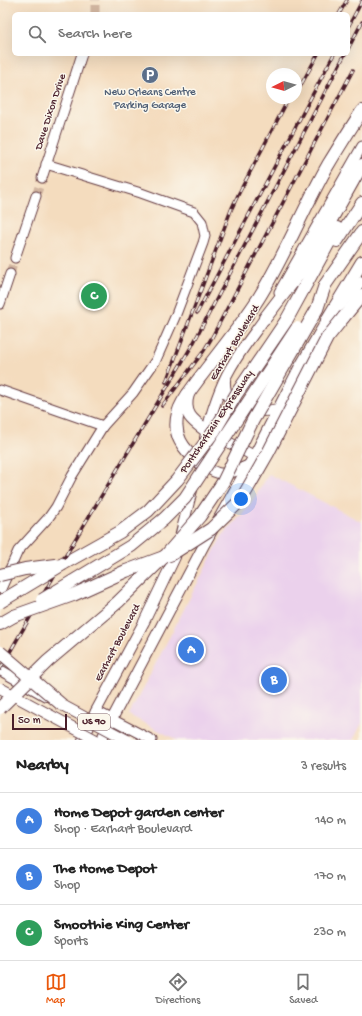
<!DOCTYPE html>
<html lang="en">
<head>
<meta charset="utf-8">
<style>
	:root { --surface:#fff; --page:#f6f6f6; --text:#222; --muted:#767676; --line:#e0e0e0; --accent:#ea580c }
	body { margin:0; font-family:"Gochi Hand",sans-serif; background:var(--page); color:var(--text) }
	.compass { position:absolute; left:266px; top:68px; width:36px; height:36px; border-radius:50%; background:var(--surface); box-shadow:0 4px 16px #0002; rotate:265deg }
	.scale { position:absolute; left:12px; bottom:10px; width:55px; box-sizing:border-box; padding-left:4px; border:2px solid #4a1f2b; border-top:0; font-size:11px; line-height:14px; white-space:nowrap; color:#4a1f2b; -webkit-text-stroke:3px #fbf7ec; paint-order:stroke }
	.you { position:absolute; left:241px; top:499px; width:14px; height:14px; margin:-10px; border:3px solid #fff; border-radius:50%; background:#1a73e8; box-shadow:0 0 0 6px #1a73e833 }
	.badge { display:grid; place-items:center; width:26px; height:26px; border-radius:50%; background:var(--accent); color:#fff; font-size:13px; font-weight:700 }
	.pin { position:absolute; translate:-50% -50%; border:2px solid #fff; box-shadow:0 1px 4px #0006 }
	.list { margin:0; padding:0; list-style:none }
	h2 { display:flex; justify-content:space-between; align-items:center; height:52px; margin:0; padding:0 16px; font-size:17px }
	h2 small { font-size:13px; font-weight:400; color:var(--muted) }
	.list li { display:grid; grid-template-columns:26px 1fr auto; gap:12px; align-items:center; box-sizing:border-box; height:56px; padding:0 16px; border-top:1px solid var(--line) }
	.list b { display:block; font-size:15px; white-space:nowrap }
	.list p { margin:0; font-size:13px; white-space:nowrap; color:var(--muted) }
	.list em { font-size:13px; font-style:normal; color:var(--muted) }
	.icon { flex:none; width:22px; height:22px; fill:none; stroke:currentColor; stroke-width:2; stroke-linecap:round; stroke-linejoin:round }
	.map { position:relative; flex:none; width:362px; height:740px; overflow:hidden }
	.search { position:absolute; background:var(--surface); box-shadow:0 4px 16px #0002; left:12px; right:12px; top:12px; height:44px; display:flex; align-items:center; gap:10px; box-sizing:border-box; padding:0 14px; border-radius:6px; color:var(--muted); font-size:15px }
	.sheet { height:220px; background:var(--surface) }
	nav { display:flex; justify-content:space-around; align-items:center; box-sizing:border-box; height:56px; border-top:1px solid var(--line); background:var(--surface); font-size:11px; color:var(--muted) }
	nav a { display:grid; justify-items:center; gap:2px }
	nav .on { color:var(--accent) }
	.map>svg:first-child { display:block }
	.built { fill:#ebd1ec }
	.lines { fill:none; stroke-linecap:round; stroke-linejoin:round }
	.secondary-tunnel { stroke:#d2b6a1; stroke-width:9; stroke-dasharray:9 4.5; stroke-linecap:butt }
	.secondary-casing { stroke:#643b41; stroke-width:11 }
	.primary-casing { stroke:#643b41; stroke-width:12 }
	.highway-casing { stroke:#643b41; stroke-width:14 }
	.secondary { stroke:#fff; stroke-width:9 }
	.primary { stroke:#fff; stroke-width:10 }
	.highway { stroke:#fff; stroke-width:12 }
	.rail-casing { stroke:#4a1f2b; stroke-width:3.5 }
	.rail { stroke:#fbf7ec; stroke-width:2; stroke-dasharray:6; stroke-linecap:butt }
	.primary-bridge-casing { stroke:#643b41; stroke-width:12; stroke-linecap:butt }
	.highway-bridge-casing { stroke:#643b41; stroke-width:14; stroke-linecap:butt }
	.primary-bridge { stroke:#fff; stroke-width:10 }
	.highway-bridge { stroke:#fff; stroke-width:12 }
	.labels { text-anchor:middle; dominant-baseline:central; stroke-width:3; stroke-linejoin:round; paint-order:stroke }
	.shield { fill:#fbf7ec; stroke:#7f6065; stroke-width:1 }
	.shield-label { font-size:10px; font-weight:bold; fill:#4a1f2b }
	.service-label { font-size:11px; fill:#4e5e75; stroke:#fbf7ec }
	.street-label { font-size:11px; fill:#4a1f2b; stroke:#fbf7ec }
</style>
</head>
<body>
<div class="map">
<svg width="362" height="740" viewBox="0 0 362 740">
	<rect width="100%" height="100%" fill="#fbf7ec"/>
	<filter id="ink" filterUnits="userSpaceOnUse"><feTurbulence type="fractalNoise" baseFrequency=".025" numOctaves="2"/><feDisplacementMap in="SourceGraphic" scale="8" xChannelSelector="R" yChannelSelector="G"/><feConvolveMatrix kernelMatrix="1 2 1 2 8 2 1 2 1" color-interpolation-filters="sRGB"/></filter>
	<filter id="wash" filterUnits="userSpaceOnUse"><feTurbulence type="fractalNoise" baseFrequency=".012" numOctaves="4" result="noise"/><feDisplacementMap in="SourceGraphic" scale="16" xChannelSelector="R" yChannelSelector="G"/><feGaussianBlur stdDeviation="0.9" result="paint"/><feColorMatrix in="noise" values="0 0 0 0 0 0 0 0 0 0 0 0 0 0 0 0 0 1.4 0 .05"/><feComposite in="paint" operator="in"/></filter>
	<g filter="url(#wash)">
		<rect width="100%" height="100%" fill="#f4dcbe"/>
		<!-- built -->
		<polygon class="built" points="269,474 362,522 362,723 353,740 177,740 129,715 222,536 248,508"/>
	</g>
	<g filter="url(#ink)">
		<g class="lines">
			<!-- secondary-tunnel -->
			<g class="secondary-tunnel">
				<polyline points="95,14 95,0"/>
				<polyline points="36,196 42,178"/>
				<polyline points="10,274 15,258"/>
			</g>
			<!-- secondary casing -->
			<g class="secondary-casing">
				<g id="secondary">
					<polyline points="42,178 82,54"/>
					<polyline points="15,258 36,196"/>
					<polyline points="279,292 362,146"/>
					<polyline points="0,304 10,274"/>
					<polyline points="339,307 362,281"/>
					<polyline points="0,390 103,426"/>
					<polyline points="1,589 18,551 49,517 56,507 72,476 103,426 133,393 156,360 175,317 203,243 205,236 202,222 194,212 141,193 46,164"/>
					<polyline points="96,711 152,740"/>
				</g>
			</g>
			<!-- primary casing -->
			<g class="primary-casing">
				<g id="primary">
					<path d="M225,380C223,411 256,414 278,409"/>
					<polyline points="217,436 254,456"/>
					<path d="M205,438C211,414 218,390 230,369C240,351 253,335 265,318"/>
					<path d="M201,463C220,479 227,475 249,465"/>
					<polyline points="0,670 46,696"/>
					<polyline points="83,740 96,711 144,622 175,557 192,490"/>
					<polyline points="101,740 205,543 254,456 299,368 327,320"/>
				</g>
			</g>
			<!-- highway casing -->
			<g class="highway-casing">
				<g id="highway">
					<polyline points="337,241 362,203"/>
					<polyline points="325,285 362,232"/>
					<polyline points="265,318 305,266 362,165"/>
					<polyline points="343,318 362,295"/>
					<polyline points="327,320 362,262"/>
					<polyline points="286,321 337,228"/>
					<path d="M188,394C182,414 193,421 207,431"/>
					<path d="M199,462C183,449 172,435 178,413C181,401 191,390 198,380C218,353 240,327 258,299C285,256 303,209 328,165C339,147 350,129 362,111"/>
					<polyline points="63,564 104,541"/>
					<polyline points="0,624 14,616"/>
				</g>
			</g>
			<!-- secondary -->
			<use href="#secondary" class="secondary"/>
			<!-- primary -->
			<use href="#primary" class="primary"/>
			<!-- highway -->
			<use href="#highway" class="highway"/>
			<!-- rail casing -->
			<g class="rail-casing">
				<g id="rail">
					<polyline points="339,14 347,0"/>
					<polyline points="348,27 362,1"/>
					<polyline points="348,49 362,22"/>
					<polyline points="296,94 318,54"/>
					<polyline points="197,313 334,54"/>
					<polyline points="166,382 231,210 239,193 289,98"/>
					<polyline points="162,406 203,352 211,339 353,70"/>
					<polyline points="0,669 73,543 193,344 345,54"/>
				</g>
			</g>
			<!-- rail -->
			<use href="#rail" class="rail"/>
			<!-- primary-bridge casing -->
			<g class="primary-bridge-casing">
				<g id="primary-bridge">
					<polyline points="0,688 96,740"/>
					<polyline points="62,705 127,740"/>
				</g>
			</g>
			<!-- highway-bridge casing -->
			<g class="highway-bridge-casing">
				<g id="highway-bridge">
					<polyline points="104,541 120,532 148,511 177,480 215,430 237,393 286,321"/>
					<polyline points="0,575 25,569 56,565"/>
					<polyline points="42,600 131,546 164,519 185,498 297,328"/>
					<polyline points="0,602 63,564"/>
					<polyline points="14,616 73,595 126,571 172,554 211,529 241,500 268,453 327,338 343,318"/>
					<polyline points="0,652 62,705"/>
					<polyline points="0,708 48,661 118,602 167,554 200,516 223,482 253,420 317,309 325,285"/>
				</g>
			</g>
			<!-- primary-bridge -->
			<use href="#primary-bridge" class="primary-bridge"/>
			<!-- highway-bridge -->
			<use href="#highway-bridge" class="highway-bridge"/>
		</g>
	</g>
	<!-- icons -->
	<defs>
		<g id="parking-disc" transform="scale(0.9)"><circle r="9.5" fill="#5c6f8a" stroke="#fbf7ec"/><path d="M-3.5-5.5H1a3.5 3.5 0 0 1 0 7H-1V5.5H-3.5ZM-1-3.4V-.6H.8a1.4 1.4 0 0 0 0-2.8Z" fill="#fff"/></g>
	</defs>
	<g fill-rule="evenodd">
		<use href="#parking-disc" x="150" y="75"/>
	</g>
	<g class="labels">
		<!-- shield labels -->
		<rect class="shield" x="78" y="714" width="32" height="16" rx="3"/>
		<g class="shield-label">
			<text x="94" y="722">US 90</text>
		</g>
		<!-- service labels -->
		<g class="service-label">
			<text x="150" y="93">New Orleans Centre<tspan x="150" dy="13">Parking Garage</tspan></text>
		</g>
		<!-- street labels -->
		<g class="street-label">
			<text transform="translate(51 112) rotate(-72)">Dave Dixon Drive</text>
			<text transform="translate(235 343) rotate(-59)">Earhart Boulevard</text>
			<text transform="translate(217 422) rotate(-56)">Pontchartrain Expressway</text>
			<text transform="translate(118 643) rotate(-62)">Earhart Boulevard</text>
		</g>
	</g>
</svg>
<svg class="compass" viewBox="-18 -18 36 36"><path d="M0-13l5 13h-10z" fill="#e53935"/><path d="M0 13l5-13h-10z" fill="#767676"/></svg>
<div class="scale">50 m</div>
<div class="you"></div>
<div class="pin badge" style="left:191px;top:650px;background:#3f7fe0">A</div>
<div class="pin badge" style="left:274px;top:680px;background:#3f7fe0">B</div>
<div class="pin badge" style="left:94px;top:296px;background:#2e9e5b">C</div>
<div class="search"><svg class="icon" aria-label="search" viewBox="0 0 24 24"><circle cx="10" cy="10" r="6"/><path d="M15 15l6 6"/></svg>Search here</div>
</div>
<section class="sheet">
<h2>Nearby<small>3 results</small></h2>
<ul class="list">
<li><span class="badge" style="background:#3f7fe0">A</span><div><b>Home Depot garden center</b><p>Shop · Earhart Boulevard</p></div><em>140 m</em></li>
<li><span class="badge" style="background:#3f7fe0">B</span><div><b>The Home Depot</b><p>Shop</p></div><em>170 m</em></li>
<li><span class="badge" style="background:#2e9e5b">C</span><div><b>Smoothie King Center</b><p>Sports</p></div><em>230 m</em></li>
</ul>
</section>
<nav>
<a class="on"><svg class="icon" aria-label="map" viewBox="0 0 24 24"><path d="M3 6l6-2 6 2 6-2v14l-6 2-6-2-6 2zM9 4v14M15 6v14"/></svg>Map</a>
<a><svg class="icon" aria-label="directions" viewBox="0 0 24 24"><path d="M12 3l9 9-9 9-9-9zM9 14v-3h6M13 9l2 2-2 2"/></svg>Directions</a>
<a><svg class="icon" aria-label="saved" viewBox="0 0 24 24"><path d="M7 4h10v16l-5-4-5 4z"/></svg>Saved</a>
</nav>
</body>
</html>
